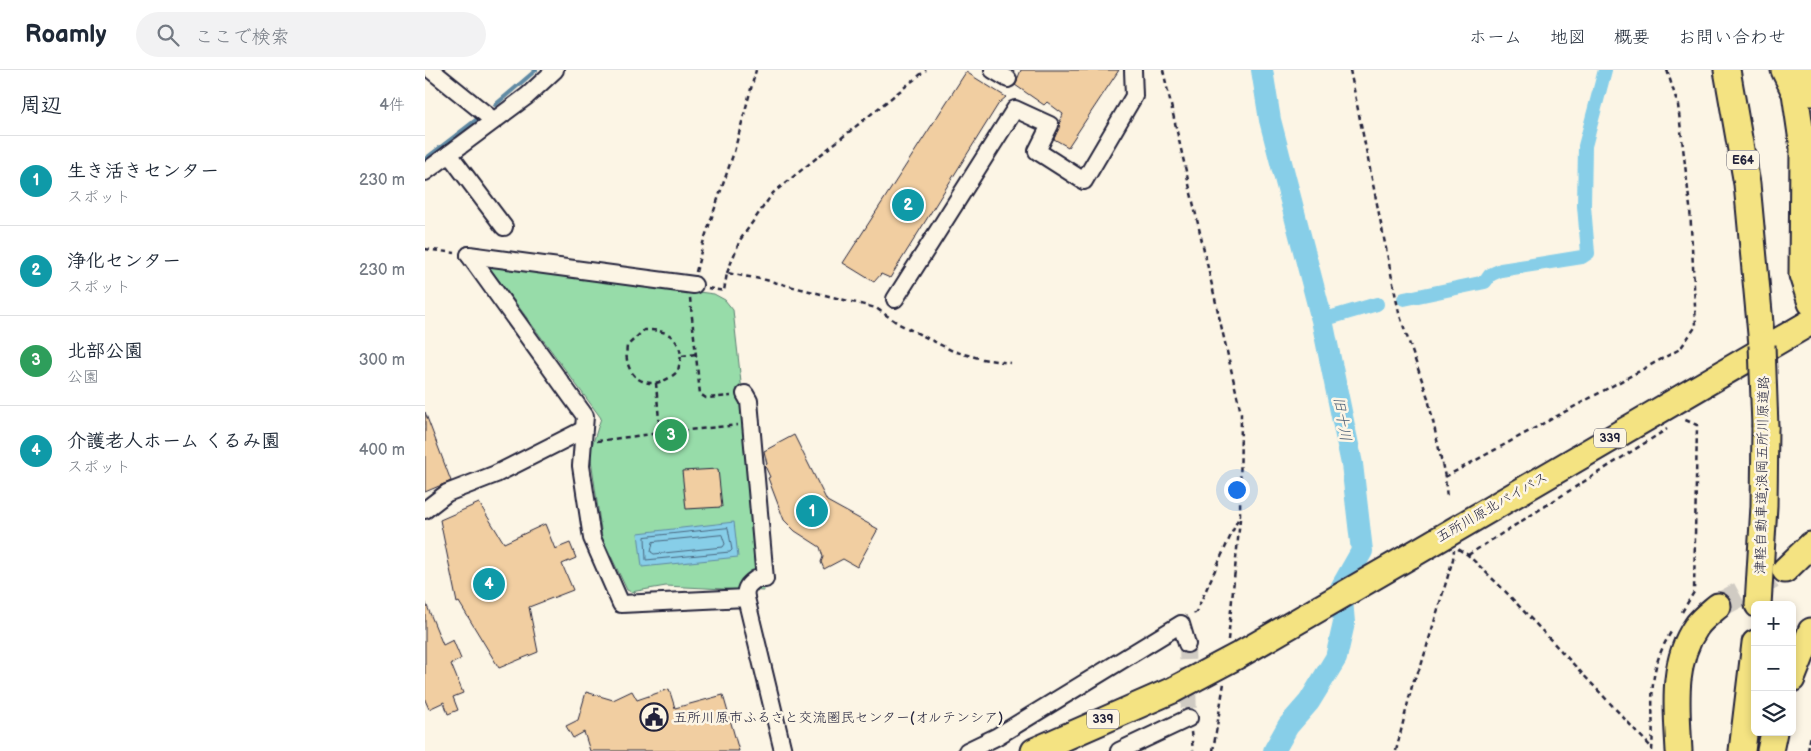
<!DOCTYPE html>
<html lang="ja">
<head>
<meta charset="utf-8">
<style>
	:root { --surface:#fff; --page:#f2f2f3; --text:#1f2937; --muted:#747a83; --line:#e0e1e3; --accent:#db2777 }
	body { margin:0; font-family:"Balsamiq Sans","Klee One",sans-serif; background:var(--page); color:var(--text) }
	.controls { position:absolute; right:15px; bottom:15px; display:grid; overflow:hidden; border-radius:8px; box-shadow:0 2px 8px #0003 }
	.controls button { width:45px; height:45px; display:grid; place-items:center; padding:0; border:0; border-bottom:1px solid var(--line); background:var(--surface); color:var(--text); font:25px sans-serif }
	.you { position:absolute; left:811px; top:419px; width:18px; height:18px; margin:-12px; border:4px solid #fff; border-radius:50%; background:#1a73e8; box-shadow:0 0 0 8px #1a73e833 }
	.badge { display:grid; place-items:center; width:32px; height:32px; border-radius:50%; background:var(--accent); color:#fff; font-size:16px; font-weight:700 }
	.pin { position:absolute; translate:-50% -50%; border:2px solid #fff; box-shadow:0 1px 5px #0006 }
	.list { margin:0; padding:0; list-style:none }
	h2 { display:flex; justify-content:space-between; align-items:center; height:65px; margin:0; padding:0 20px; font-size:21px }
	h2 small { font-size:16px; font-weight:400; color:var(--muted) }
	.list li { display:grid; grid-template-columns:32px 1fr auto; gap:15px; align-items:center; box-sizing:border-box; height:90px; padding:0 20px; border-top:1px solid var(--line) }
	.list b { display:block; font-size:19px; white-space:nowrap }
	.list p { margin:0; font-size:16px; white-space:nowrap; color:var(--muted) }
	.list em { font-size:16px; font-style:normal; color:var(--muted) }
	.icon { flex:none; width:28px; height:28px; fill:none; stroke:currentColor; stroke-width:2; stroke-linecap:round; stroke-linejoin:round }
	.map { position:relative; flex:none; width:1386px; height:681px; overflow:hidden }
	header { display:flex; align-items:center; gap:30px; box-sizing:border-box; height:70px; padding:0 25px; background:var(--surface); border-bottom:1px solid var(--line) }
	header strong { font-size:24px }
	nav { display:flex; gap:28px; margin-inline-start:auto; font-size:18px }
	.search { width:350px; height:45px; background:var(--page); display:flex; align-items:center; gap:12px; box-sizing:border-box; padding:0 18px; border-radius:28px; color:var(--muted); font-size:19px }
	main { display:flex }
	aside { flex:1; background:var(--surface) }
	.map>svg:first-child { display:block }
	.green { fill:#97dca9; stroke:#5c7f72 }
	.water { fill:#87cee8; stroke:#5f89a3 }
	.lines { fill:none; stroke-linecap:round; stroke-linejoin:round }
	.shore { stroke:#4a6780; stroke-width:1 }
	.stream { stroke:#5f89a3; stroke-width:4 }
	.canal { stroke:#87cee8; stroke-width:14 }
	.river { stroke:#87cee8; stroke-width:22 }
	.building { fill:#f1cea1; stroke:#22223b }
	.minor-tunnel { stroke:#d0cbc3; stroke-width:16; stroke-dasharray:16 8; stroke-linecap:butt }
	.highway-tunnel { stroke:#d0cbc3; stroke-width:25; stroke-dasharray:25 12; stroke-linecap:butt }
	.minor-casing { stroke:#22223b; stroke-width:20 }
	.highway-casing { stroke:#22223b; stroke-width:29 }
	.path { stroke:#22223b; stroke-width:2.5; stroke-dasharray:5 4; stroke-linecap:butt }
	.minor { stroke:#fcf5e5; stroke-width:16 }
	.highway { stroke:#f4e382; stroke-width:25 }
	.highway-bridge-casing { stroke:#22223b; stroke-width:29; stroke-linecap:butt }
	.highway-bridge { stroke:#f4e382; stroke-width:25 }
	.labels { text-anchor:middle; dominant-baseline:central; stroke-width:5; stroke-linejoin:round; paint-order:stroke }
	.shield { fill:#fcf5e5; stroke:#63616e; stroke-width:1 }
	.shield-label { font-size:12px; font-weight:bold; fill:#22223b }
	.street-label { font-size:14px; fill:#22223b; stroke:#fcf5e5 }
	.poi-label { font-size:14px; fill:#22223b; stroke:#fcf5e5; text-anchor:start }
	.water-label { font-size:15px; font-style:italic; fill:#40566f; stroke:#fcf5e5 }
</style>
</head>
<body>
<header>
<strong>Roamly</strong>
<div class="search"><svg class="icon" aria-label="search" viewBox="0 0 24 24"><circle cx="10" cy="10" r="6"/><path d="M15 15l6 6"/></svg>ここで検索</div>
<nav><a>ホーム</a><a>地図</a><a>概要</a><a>お問い合わせ</a></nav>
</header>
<main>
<aside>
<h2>周辺<small>4件</small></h2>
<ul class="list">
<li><span class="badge" style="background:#0f9aa8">1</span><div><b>生き活きセンター</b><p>スポット</p></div><em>230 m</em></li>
<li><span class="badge" style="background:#0f9aa8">2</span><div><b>浄化センター</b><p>スポット</p></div><em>230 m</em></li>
<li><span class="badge" style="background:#2e9e5b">3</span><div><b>北部公園</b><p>公園</p></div><em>300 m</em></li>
<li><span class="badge" style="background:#0f9aa8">4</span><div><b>介護老人ホーム くるみ園</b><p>スポット</p></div><em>400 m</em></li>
</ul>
</aside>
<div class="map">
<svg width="1386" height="681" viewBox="0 0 1386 681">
	<rect width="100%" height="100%" fill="#fcf5e5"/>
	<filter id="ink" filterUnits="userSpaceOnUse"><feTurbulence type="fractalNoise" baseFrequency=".02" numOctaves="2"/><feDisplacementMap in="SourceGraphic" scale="10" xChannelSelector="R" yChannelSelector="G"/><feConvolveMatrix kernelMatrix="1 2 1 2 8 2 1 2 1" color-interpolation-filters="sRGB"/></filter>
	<g filter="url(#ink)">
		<!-- green -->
		<polygon class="green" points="62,194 289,224 300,230 308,240 339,521 241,516 206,522 202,520 177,467 165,382 176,348"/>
		<!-- water -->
		<polygon class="water" points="309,452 313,487 217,497 213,463"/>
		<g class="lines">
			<!-- shore -->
			<g class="shore">
				<polygon points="303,458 307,480 305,482 221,490 220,467"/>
				<polygon points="297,465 300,474 298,477 229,484 226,482 228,472"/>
			</g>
			<!-- stream -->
			<g class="stream">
				<polyline points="70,35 111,0"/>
				<polyline points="0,89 52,49"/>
			</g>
			<!-- canal -->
			<g class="canal">
				<polyline points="979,229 1060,212 1065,205 1076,200 1157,187 1163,183 1159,136 1160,76 1180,0"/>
				<polyline points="897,250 952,234"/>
			</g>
			<!-- river -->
			<polyline class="river" points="837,0 845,50 897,250 919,356 927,394 937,481 916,518 919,553 911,588 884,632 863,656 849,681"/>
		</g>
		<!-- building -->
		<g class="building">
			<polygon points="596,0 694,0 643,77 629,69 638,44 622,32 619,35 590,15"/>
			<polygon points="541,2 581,27 574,33 465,208 456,204 449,212 418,193"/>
			<polygon points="0,342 26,411 0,422"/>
			<polygon points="369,365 402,431 453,459 432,497 418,489 399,499 396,492 398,487 395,477 370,461 359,450 343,408 345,407 340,396 342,394 339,381"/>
			<polygon points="293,399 297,437 261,439 257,401"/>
			<polygon points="54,433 79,473 120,454 130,479 145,473 151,488 137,494 148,520 104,537 113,582 74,598 34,532 32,533 15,450"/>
			<polygon points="0,531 18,575 28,570 36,589 26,594 38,623 28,627 33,640 23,644 19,632 4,639 0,630"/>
			<polygon points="244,619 250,638 298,625 314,681 165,681 159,662 148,668 141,656 153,650 161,622 188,630 207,621 212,630"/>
		</g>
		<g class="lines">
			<!-- minor-tunnel -->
			<polyline class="minor-tunnel" points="762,574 764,648"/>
			<!-- highway-tunnel -->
			<polyline class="highway-tunnel" points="1293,536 1360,500"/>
			<!-- minor casing -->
			<g class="minor-casing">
				<g id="minor">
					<polyline points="6,0 68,50"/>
					<polyline points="568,0 583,9"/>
					<polyline points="24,84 79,157"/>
					<polyline points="0,102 102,26 130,0"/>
					<polyline points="44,185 160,346 156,396 167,468 196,534 321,528 358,681"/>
					<polyline points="44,185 269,215"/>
					<polyline points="470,229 590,39 625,55 612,81 659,111 709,26 708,0"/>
					<path d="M320,324L324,331L340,509H331C324,514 319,518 321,528"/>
					<polyline points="0,440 22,423 71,404 158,360"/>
					<polyline points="542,681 571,667 756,554 762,574"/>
					<polyline points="694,681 764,648"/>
				</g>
			</g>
			<!-- highway casing -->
			<g class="highway-casing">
				<g id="highway">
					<polyline points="1302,0 1322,114 1337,275"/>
					<polyline points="1359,0 1370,23 1378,78 1377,205 1386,233"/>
					<polyline points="1379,0 1386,23"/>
					<polyline points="985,486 1386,252"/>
					<polyline points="1360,500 1386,475"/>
					<polyline points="1333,535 1339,436 1340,357"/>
					<polyline points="1367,609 1386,561"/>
					<polyline points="609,681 748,620"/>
					<path d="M1254,681C1252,640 1246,593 1271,557C1276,549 1286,542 1293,536"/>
					<polyline points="1317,681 1330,573"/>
					<polyline points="1345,681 1349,662"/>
				</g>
			</g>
			<!-- path -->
			<g class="path">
				<polyline points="738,0 816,343 815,445 771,542 766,546"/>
				<polyline points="925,0 974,243 1003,328 1020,407 1022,429"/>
				<polyline points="0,179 30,183"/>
				<polyline points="271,202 278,173 309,82 331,0"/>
				<polyline points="302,203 315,170 348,123 501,0"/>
				<polyline points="283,218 299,221 302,203 341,210 451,238 474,254 528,281 557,289 585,293"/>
				<polyline points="265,228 275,324 281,328 306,326"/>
				<path d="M256,286L253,301C228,325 197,311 202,276L219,260C238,259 254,265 256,286L271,284"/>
				<polyline points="231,313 235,363 313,355"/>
				<polyline points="172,371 235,363"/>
				<polyline points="1020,407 1255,279 1271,256 1265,137 1253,35 1242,0"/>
				<polyline points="1033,479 1043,485 1079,520 1226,677"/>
				<polyline points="1043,485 1242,359"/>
				<polyline points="1257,542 1269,522 1272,355 1258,349"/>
				<polyline points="803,570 815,449"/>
				<polyline points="766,662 768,681"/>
				<polyline points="788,681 799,613"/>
				<polyline points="971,681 988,612 996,596 1028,489 1029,480"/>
				<path d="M1227,681C1230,634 1219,606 1246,562"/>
				<polyline points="1383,681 1386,664"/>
			</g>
			<!-- minor -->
			<use href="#minor" class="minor"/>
			<!-- highway -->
			<use href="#highway" class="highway"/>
			<!-- highway-bridge casing -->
			<g class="highway-bridge-casing">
				<g id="highway-bridge">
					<polyline points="1337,275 1340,357"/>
					<polyline points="748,620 814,585 985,486"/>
				</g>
			</g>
			<!-- highway-bridge -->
			<use href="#highway-bridge" class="highway-bridge"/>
		</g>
	</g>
	<!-- icons -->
	<defs>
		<g id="civic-ring" transform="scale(1.4375)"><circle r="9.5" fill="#fcf5e5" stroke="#22223b" stroke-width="1.5"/><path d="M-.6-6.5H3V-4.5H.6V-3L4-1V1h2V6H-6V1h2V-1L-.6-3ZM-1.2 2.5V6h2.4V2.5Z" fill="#22223b"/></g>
	</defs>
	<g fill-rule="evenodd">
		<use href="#civic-ring" x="229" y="647"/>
	</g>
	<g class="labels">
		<!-- shield labels -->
		<g class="shield">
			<rect x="1302" y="80.5" width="32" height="19" rx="4"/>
			<rect x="1169" y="358.5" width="32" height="19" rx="4"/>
			<rect x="662" y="639.5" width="32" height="19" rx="4"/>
		</g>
		<g class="shield-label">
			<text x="1318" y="90">E64</text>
			<text x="1185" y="368">339</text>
			<text x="678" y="649">339</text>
		</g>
		<!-- street labels -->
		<g class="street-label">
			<text transform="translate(1337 405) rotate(-89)">津軽自動車道;浪岡五所川原道路</text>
			<text transform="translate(1067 437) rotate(-30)">五所川原北バイパス</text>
		</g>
		<!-- poi labels -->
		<g class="poi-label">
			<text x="248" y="647">五所川原市ふるさと交流圏民センター(オルテンシア)</text>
		</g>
		<!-- water labels -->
		<g class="water-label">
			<text transform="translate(917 349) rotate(80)">旧十川</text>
		</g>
	</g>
</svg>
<div class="controls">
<button>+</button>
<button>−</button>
<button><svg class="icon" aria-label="layers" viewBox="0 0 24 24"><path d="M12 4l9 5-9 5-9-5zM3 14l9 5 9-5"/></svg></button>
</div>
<div class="you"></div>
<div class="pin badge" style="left:387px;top:441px;background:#0f9aa8">1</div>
<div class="pin badge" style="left:483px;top:135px;background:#0f9aa8">2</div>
<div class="pin badge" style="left:246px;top:365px;background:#2e9e5b">3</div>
<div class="pin badge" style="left:64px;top:514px;background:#0f9aa8">4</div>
</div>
</main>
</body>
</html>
